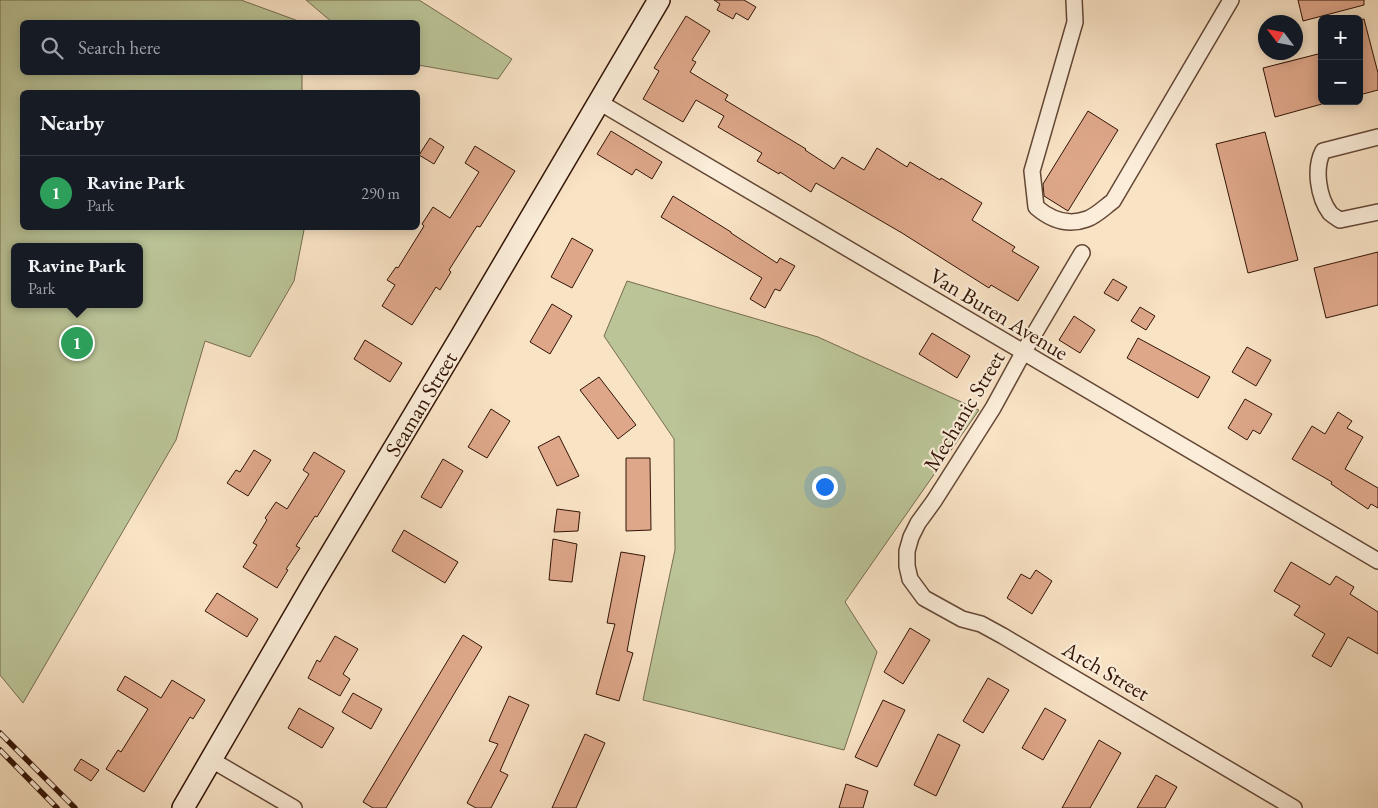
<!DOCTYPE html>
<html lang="en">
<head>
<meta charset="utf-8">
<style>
	:root { --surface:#171b24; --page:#242831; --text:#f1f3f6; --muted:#9ea1a6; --line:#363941; --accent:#2563eb }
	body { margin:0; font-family:"EB Garamond",serif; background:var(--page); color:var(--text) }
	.controls { position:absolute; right:15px; top:15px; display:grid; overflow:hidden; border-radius:8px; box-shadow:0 2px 12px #0003 }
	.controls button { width:45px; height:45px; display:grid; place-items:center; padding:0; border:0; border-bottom:1px solid var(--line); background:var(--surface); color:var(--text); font:25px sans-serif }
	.compass { position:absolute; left:1258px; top:15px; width:45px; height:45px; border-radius:50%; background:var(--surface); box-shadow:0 2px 12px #0003; rotate:302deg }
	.you { position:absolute; left:824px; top:486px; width:18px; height:18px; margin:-12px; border:4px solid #fff; border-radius:50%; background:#1a73e8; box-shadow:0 0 0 8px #1a73e833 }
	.badge { display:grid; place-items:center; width:32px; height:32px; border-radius:50%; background:var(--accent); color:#fff; font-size:16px; font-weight:700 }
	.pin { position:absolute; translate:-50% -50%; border:2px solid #fff; box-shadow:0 1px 5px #0006 }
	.popup { position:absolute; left:11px; top:243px; width:132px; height:65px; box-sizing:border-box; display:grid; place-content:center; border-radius:8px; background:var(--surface); filter:drop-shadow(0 1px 4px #0005); font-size:16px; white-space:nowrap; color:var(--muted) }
	.popup b { font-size:19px; color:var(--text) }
	.popup::after { content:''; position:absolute; left:50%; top:100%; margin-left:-10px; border:10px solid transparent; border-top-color:var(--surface) }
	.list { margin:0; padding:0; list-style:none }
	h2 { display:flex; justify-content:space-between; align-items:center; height:65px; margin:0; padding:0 20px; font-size:21px }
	h2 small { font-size:16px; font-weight:400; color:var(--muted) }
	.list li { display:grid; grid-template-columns:32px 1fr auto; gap:15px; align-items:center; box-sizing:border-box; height:75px; padding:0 20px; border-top:1px solid var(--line) }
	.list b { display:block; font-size:19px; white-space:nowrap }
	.list p { margin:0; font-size:16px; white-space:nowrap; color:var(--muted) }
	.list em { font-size:16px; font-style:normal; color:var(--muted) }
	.icon { flex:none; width:28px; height:28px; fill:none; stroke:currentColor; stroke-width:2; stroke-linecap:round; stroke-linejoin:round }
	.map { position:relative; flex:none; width:1378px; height:808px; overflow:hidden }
	.search { position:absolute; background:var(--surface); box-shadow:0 2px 12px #0003; left:20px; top:20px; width:400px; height:55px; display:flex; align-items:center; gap:12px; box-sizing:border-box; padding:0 18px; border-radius:8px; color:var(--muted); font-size:19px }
	.panel { position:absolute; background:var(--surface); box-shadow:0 2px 12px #0003; left:20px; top:90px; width:400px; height:140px; border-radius:8px }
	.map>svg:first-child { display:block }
	.green { fill:#bbc497; stroke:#766c4e; fill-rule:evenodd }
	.building { fill:#dea78a; stroke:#321406 }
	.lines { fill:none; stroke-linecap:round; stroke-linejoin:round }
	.street-casing { stroke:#644836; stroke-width:18 }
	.secondary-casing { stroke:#321406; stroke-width:24 }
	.street { stroke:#fbedd9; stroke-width:15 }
	.secondary { stroke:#fbedd9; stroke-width:21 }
	.rail-casing { stroke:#321406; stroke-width:5.5 }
	.rail { stroke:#fbedd9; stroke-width:4; stroke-dasharray:11; stroke-linecap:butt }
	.labels { text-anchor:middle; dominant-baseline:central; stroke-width:4.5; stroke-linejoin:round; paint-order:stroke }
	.street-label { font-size:22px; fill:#321406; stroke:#fbedd9 }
</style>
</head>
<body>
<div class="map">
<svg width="1378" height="808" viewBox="0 0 1378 808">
	<rect width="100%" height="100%" fill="#f9e3c5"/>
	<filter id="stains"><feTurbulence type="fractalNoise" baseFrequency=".004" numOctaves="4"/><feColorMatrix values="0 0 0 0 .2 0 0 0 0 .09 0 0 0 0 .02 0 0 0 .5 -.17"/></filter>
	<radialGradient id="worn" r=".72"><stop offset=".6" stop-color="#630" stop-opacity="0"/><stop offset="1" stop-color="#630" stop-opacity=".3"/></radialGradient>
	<!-- green -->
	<g class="green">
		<path d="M0,0H241L301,22H22V72L302,73V92H22V228H298L304,230L294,281L250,357L205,341L176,440L23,703L0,675ZM15,247H140V304H15Z"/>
		<polygon points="306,0 419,0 512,59 498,79 418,65 418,22 332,22"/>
		<polygon points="627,281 818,337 979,410 845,602 877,652 844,750 643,700 675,550 674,439 604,336"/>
	</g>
	<!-- building -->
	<g class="building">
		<polygon points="714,0 744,0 756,7 748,20 736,13 733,19 717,10 720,4"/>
		<polygon points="1298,0 1364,0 1364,5 1303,21"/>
		<polygon points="686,16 710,31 692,60 696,62 690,72 728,95 725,100 806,149 805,150 834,169 842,157 864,170 877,148 907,167 910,162 940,180 941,178 982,203 972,220 1015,247 1012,251 1039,267 1018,301 991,285 989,288 902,233 816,183 811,192 780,172 779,174 757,161 762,153 718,127 724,116 696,100 683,122 643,99 659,71 654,68"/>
		<polygon points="1364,19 1378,73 1378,90 1359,95 1359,20"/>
		<polygon points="1322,53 1322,104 1275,117 1263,68"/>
		<polygon points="1088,111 1118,130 1068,211 1044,196 1043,184"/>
		<polygon points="611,131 662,162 652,179 636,169 632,175 597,154"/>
		<polygon points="1265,132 1298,260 1248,273 1216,144"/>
		<polygon points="430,138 444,147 434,164 419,155"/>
		<polygon points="475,146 515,171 480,227 477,226 449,270 451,272 440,290 436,287 412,325 382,306 395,285 387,280 396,267 398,268 424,226 422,224 433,207 450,218 479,172 465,163"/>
		<polygon points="673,196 731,232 731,233 777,263 780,258 795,266 780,291 775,289 765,308 750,299 762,278 661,217"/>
		<polygon points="572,238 593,250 572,288 551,277"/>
		<polygon points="1378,252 1378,305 1326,318 1314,268"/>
		<polygon points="1113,279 1127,287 1118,301 1104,293"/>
		<polygon points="552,304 572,316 550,354 530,342"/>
		<polygon points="1140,307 1155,316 1146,330 1131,321"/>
		<polygon points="1074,316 1095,330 1080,353 1059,340"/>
		<polygon points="932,333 970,356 957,378 919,354"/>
		<polygon points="1138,338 1210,377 1198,398 1127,358"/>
		<polygon points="365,340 402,363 390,382 354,359"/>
		<polygon points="1247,347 1271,360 1256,386 1232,372"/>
		<polygon points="599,377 636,425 618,439 580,390"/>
		<polygon points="1245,399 1272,414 1260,434 1253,430 1247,440 1228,428"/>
		<polygon points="491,409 510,421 487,458 468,447"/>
		<polygon points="1338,412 1352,421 1347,428 1363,437 1345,469 1378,488 1378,508 1371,504 1368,509 1331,484 1332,482 1292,459 1312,426 1325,434"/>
		<polygon points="559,436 579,476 557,486 538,447"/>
		<polygon points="254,450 271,460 248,496 227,483 236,470 240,472"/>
		<polygon points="314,452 345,471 317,517 315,516 296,546 300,548 286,569 288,570 277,588 243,567 257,545 253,543 267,520 265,518 276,502 287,509 309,474 303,470"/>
		<polygon points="626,458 650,458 651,530 626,531"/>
		<polygon points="443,459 463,471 441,508 421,497"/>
		<polygon points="557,509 580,512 578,531 554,532"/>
		<polygon points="404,530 458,562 445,583 392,551"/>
		<polygon points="553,539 577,544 572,582 549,580"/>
		<polygon points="621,552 645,556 627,651 633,653 619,701 596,694 615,624 607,623"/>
		<polygon points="1291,562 1330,585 1336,576 1354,587 1350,594 1378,612 1378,654 1348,637 1331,667 1312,656 1325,634 1294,615 1300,606 1274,591"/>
		<polygon points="1036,570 1052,581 1032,614 1007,598 1021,574 1030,579"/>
		<polygon points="217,593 258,619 247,637 205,611"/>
		<polygon points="910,628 930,640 903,684 884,672"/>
		<polygon points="463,635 482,647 386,808 373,808 363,802"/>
		<polygon points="335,636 358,649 343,674 350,679 340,696 308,678 317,660 320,662"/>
		<polygon points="125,676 161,698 172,680 205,700 193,719 190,717 144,792 106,769 118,750 121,752 148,709 117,690"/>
		<polygon points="988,678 1009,690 983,733 963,721"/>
		<polygon points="353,693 382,709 371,729 342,712"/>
		<polygon points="509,696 529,705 500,771 508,775 491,808 476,808 467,803 498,744 489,741"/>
		<polygon points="883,700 905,710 877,767 855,757"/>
		<polygon points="299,708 334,728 322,748 288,728"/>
		<polygon points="1045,708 1066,720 1043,760 1022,748"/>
		<polygon points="585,734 605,743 576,808 552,808"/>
		<polygon points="938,734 960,745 936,796 914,785"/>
		<polygon points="1099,740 1121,753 1090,808 1062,808"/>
		<polygon points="81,759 99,770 91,781 74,770"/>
		<polygon points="1156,775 1177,787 1165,808 1137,808"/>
		<polygon points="846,784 868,791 863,808 839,808"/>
	</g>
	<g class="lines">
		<!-- street casing -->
		<g class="street-casing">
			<g id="street">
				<path d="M1074,0L1075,22L1032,171L1036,207C1051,220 1068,226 1087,219C1096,216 1106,206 1113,201L1231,0"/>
				<polyline points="599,102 1378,561"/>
				<path d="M1378,137L1323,151C1314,168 1318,197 1330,213C1333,216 1337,218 1340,220L1378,212"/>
				<polyline points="1082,253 1023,353 993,408 934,501 918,523 911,537 907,551 907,566 910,579 924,598 962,619 981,624 1003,636 1294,808"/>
				<polyline points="210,759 294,808"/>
			</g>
		</g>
		<!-- secondary casing -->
		<g class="secondary-casing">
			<polyline id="secondary" points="183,808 313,584 462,335 659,0"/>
		</g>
		<!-- street -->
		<use href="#street" class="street"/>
		<!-- secondary -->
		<use href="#secondary" class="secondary"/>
		<!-- rail casing -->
		<g class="rail-casing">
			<g id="rail">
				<polyline points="0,733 75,808"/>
				<polyline points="0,750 57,808"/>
			</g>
		</g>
		<!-- rail -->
		<use href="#rail" class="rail"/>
	</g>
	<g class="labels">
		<!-- street labels -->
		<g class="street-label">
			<text transform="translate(999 314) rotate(31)">Van Buren Avenue</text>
			<text transform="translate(421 404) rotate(-59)">Seaman Street</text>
			<text transform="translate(964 411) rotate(-59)">Mechanic Street</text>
			<text transform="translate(1106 671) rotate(30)">Arch Street</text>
		</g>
	</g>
	<rect width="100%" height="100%" filter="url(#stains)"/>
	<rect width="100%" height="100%" fill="url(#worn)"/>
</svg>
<div class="controls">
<button>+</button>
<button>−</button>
</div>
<svg class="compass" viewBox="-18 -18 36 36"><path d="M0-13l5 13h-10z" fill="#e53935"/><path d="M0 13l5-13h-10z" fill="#9ea1a6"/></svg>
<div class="you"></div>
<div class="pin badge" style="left:77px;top:343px;background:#2e9e5b">1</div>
<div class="popup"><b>Ravine Park</b>Park</div>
<div class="search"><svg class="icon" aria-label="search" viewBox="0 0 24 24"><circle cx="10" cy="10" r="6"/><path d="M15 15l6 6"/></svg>Search here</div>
<section class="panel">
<h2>Nearby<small></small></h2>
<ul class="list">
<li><span class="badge" style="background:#2e9e5b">1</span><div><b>Ravine Park</b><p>Park</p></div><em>290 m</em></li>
</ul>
</section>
</div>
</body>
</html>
